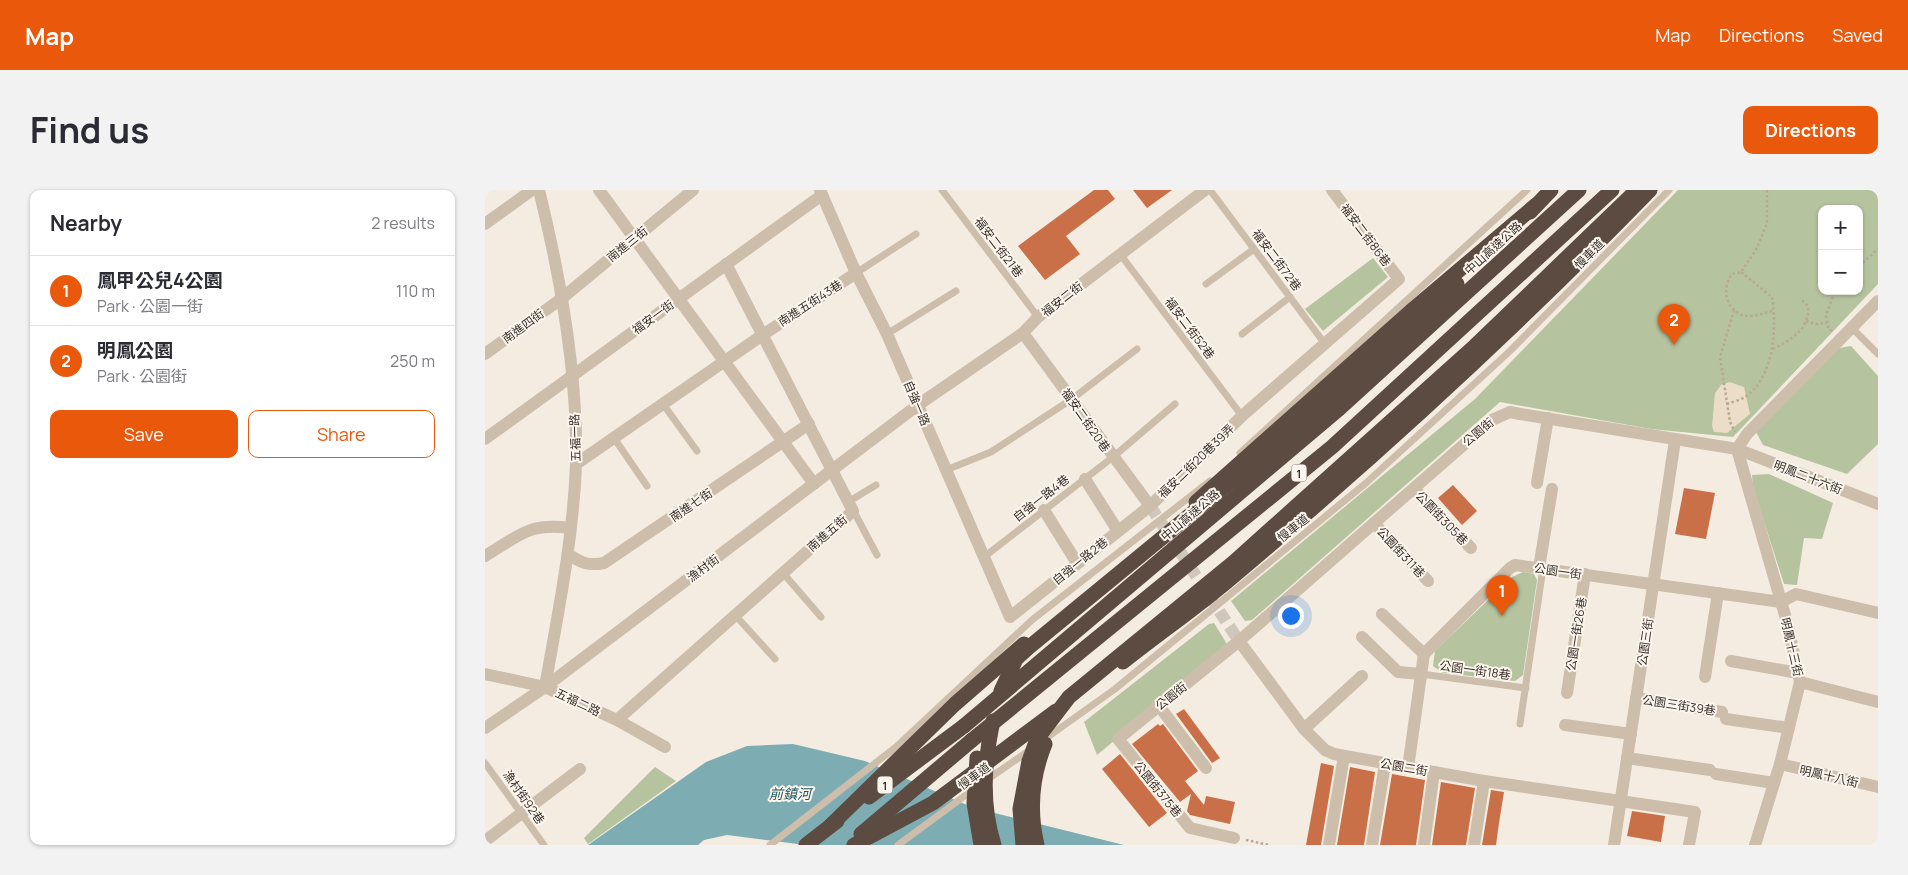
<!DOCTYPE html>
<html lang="en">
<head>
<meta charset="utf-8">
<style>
	:root { --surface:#fff; --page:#f2f2f3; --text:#2b2b33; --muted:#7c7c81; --line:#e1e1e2; --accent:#ea580c }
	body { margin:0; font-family:Manrope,"Noto Sans TC",sans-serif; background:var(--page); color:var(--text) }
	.controls { position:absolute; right:15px; top:15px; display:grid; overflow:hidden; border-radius:10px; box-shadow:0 1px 4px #0004 }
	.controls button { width:45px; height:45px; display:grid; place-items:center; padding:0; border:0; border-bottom:1px solid var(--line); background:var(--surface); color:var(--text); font:25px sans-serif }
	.you { position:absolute; left:805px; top:425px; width:18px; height:18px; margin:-12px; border:4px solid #fff; border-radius:50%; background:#1a73e8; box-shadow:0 0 0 8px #1a73e833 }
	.badge { display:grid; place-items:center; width:32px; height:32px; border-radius:50%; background:var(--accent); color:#fff; font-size:16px; font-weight:700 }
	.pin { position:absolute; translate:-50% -41px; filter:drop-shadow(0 1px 2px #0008) }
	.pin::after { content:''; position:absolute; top:26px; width:18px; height:15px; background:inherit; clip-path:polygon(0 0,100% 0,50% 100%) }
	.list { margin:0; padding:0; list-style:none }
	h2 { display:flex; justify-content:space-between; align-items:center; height:65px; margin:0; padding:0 20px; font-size:21px }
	h2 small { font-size:16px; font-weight:400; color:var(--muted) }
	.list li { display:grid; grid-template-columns:32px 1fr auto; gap:15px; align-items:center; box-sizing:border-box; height:70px; padding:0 20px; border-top:1px solid var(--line) }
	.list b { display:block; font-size:19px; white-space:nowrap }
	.list p { margin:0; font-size:16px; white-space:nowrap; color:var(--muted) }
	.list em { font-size:16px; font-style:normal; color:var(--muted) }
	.actions { display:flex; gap:10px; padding:15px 20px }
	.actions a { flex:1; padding:11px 0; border:1px solid var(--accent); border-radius:10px; text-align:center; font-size:18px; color:var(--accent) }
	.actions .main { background:var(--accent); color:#fff }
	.map { position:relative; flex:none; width:1393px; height:655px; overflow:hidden; border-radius:10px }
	header { display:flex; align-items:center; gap:30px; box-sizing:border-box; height:70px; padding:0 25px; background:var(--accent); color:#fff }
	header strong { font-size:24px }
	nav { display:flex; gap:28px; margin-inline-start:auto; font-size:18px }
	.intro { display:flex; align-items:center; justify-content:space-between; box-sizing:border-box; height:120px; padding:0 30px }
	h1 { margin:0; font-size:35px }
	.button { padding:12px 22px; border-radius:10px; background:var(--accent); color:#fff; font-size:18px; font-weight:700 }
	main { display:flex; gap:30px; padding:0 30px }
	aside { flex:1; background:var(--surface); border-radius:10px; box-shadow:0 1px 4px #0004 }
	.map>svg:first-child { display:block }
	.green { fill:#b5c49e; fill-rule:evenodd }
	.plaza { fill:#ecdec6 }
	.water { fill:#7dadb3 }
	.building { fill:#ca7048 }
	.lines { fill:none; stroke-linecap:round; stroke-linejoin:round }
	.minor-tunnel { stroke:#cfc6bc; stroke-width:12; stroke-dasharray:12 6; stroke-linecap:butt }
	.path { stroke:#b9a795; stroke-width:2.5; stroke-dasharray:2.5 2.5; stroke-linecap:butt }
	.service { stroke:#cdbdab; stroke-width:7 }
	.minor { stroke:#cdbdab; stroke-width:12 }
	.motorway { stroke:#5c4b41; stroke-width:15 }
	.motorway-bridge { stroke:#5c4b41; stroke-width:15 }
	.labels { text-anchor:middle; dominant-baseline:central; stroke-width:4; stroke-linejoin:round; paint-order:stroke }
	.shield { fill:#fbf5ed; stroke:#756b64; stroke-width:1 }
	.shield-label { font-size:11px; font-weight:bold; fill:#3b302a }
	.street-label { font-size:12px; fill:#3b302a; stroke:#fbf5ed }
	.water-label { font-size:14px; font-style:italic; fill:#1d565e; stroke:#fbf5ed }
</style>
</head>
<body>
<header>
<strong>Map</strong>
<nav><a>Map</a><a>Directions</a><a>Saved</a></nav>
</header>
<div class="intro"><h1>Find us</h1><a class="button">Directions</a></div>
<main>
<aside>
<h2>Nearby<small>2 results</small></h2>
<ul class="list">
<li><span class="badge">1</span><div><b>鳳甲公兒4公園</b><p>Park · 公園一街</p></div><em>110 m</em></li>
<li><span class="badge">2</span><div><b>明鳳公園</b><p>Park · 公園街</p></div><em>250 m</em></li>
</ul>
<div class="actions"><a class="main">Save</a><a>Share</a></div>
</aside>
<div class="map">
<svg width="1393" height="655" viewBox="0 0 1393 655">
	<rect width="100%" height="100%" fill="#f4ece0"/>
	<!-- green -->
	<g class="green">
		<path d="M1193,0H1393V94L1248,247L1166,239L1015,212L767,430L760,431L746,411L990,209ZM1337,19H1374V101H1337Z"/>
		<polygon points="888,68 903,87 838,141 820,119"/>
		<polygon points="1366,156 1393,186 1393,254 1362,284 1278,255 1271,242 1354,158"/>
		<polygon points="1284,284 1348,313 1337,349 1319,348 1312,395 1299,394 1268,297 1267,285"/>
		<polygon points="1038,382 1049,384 1052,390 1038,485 1030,491 958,483 948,476 950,461 1027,387"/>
		<polygon points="729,433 742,454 739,459 612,565 599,532 724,434"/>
		<polygon points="170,577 191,591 103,654 99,648"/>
	</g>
	<!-- plaza -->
	<polygon class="plaza" points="1245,192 1259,197 1265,224 1242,243 1229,242 1227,236 1230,203 1236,195"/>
	<!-- water -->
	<polygon class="water" points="308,554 380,571 489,618 639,655 321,655 242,645 219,650 213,655 103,655 221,572 262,556"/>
	<!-- building -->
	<g class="building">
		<polygon points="609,0 623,0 630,9 581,46 595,64 560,90 533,56"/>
		<polygon points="648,0 687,0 662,18"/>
		<polygon points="968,295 992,321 977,335 953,308"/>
		<polygon points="1199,298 1230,303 1221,349 1190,344"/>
		<polygon points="699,519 735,568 727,573 691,524"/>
		<polygon points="673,534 675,536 678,534 713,581 700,591 719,615 721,606 750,612 745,634 705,625 702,621 706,604 695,612 647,554"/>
		<polygon points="635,564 682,623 664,637 617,579"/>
		<polygon points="836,573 849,576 836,655 821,655"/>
		<polygon points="865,577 890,582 879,655 852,655"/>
		<polygon points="907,584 940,590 931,655 895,655"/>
		<polygon points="956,592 990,598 981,655 947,655"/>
		<polygon points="1006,600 1019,602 1014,633 1011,655 997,655"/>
		<polygon points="1147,621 1180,626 1176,652 1142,646"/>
	</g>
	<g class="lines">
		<!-- minor-tunnel -->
		<polyline class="minor-tunnel" points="665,316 754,451"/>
		<!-- path -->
		<g class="path">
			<path d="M1282,0V33L1272,58L1256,82L1247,84C1237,97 1240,119 1257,125C1267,128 1280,123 1289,120"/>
			<polyline points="1374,76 1393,59"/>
			<polyline points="1249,120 1235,167 1245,232 1250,242"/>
			<polyline points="1321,131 1331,134 1342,133"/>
			<polyline points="1347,141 1343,138 1341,125 1350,101"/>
			<path d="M1288,159C1306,150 1325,139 1323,116L1316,109"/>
			<path d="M1242,214C1247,212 1255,210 1260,207C1289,188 1292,138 1287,107L1256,82"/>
			<polyline points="761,650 784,655"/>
		</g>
		<!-- service -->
		<g class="service">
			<polyline points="457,0 553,127"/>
			<polyline points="725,0 840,154"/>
			<polyline points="635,64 757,226"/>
			<polyline points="371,83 431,44"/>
			<polyline points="721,94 769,59"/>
			<polyline points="1367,138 1393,164"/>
			<polyline points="402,144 471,101"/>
			<polyline points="757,144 805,107"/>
			<polyline points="178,214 212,261"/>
			<polyline points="129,248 162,296"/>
			<polyline points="755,263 1042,0"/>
			<polyline points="461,280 506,262 587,209 652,159"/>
			<polyline points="363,312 391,295"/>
			<polyline points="367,318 392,365"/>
			<polyline points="499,367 628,267 690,214"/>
			<polyline points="298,383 336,427"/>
			<polyline points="250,425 290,469"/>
			<polyline points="936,484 1041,498"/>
			<polyline points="1035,534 1058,378"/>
			<polyline points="557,551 630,499 881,293 1025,161 1184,0"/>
			<polyline points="0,573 59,655"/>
			<polyline points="500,591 545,560"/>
			<polyline points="285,655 411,557 547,430 725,291"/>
			<polyline points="413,655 489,599"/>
		</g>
		<!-- minor -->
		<g class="minor">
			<path d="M54,0C76,89 93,183 91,275C88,350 73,423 60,497"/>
			<polyline points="114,0 329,294"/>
			<polyline points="335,0 371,83 402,144 525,427 665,316 757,226 914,89 847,0"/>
			<polyline points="0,34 47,0"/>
			<polyline points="538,143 665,316"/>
			<polyline points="0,164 76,109 208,0"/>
			<polyline points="0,249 337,5"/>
			<polyline points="1252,259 1302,432 1315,492 1295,574 1270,655"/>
			<polyline points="1252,259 1393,314"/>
			<polyline points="91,274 279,144 371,83"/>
			<polyline points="600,289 633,341"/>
			<polyline points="1052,293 1063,228"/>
			<polyline points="929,299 986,358"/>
			<polyline points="559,320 592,373"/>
			<polyline points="889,333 943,391"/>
			<path d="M83,364C96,373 103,376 119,373L324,234"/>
			<path d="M0,366C34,346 44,332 85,338"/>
			<polyline points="1054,378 1067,299"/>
			<polyline points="897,424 939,464"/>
			<polyline points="877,447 913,482 936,484"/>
			<polyline points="754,451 819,539 840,560 849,564 999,591 1210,622 1204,655"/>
			<polyline points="1246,471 1313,483"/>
			<polyline points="0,484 60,497 132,530 180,557"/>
			<polyline points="1220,487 1233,403"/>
			<polyline points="1315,492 1393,512"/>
			<polyline points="1082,503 1100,384"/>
			<polyline points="1151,508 1237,522"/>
			<polyline points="674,516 721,578"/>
			<polyline points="1241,529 1304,538"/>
			<polyline points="132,530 368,321 241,74"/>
			<polyline points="1080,535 1146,544"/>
			<polyline points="0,538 60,497 433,215 538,143 553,127 720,0"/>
			<polyline points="819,539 877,486"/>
			<polyline points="1142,568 1225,580"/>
			<polyline points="1295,574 1393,597"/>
			<polyline points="923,578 939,464 1025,378 1030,375 1296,412 1311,404 1393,423"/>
			<polyline points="1231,584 1289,593"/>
			<polyline points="749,648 705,638 633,549 754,451 1007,230 1025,222 1035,224 1252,259 1262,244 1393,111"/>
			<polyline points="0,651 95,579"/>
			<polyline points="844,655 859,566"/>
			<polyline points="887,655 900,574"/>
			<polyline points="939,655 949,582"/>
			<polyline points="989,655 999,591"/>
			<polyline points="1129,655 1190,250"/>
		</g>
		<!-- motorway -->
		<g class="motorway">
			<polyline points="1045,22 1066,0"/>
			<polyline points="991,155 1152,0"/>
			<polyline points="795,251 897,165 972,94"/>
			<polyline points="711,312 926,121 1051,15"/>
			<path d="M638,472C673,444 711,418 745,389C891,266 1032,137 1165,0"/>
			<polyline points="384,607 479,536"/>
			<polyline points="344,637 470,514 539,454"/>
			<polyline points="376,644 487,550"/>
			<polyline points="321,655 352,631"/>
			<polyline points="369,655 448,613 571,521"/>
		</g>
		<!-- motorway-bridge -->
		<g class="motorway-bridge">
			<polyline points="516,501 531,469 543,458 795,251"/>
			<path d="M508,531C499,573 496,613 509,655"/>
			<polyline points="479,536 855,218 1094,0"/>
			<polyline points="487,550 847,257 1127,0"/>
			<polyline points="492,568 489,613 496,655"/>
			<polyline points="538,655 535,619 544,571 552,549 584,507 749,372 991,155"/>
			<path d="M552,655C544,621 547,586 560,554"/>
		</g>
	</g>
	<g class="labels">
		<!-- shield labels -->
		<g class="shield">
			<rect x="806.5" y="274.5" width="15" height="17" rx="4"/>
			<rect x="392.5" y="586.5" width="15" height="17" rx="4"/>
		</g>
		<g class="shield-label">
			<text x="814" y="283">1</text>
			<text x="400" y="595">1</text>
		</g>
		<!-- street labels -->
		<g class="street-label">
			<text transform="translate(881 45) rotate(53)">福安二街86巷</text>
			<text transform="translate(142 54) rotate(-39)">南進三街</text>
			<text transform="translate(514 57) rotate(53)">福安二街21巷</text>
			<text transform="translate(1008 58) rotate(-42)">中山高速公路</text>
			<text transform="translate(1104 64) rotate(-45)">慢車道</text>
			<text transform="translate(792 70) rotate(53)">福安二街72巷</text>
			<text transform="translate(577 109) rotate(-38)">福安二街</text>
			<text transform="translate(325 113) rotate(-33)">南進五街43巷</text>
			<text transform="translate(168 127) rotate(-36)">福安一街</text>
			<text transform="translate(38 136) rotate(-36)">南進四街</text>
			<text transform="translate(705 138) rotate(53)">福安二街52巷</text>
			<text transform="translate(432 213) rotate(67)">自強一路</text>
			<text transform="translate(601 230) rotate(55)">福安二街20巷</text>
			<text transform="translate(993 242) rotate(-40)">公園街</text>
			<text transform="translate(90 248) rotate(-92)">五福一路</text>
			<text transform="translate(711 271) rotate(-44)">福安二街20巷39弄</text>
			<text transform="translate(1323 287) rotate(21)">明鳳二十六街</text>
			<text transform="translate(556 308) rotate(-38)">自強一路4巷</text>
			<text transform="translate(206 315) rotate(-34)">南進七街</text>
			<text transform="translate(705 325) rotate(-40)">中山高速公路</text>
			<text transform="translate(957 328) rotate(46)">公園街305巷</text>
			<text transform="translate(808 338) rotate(-39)">慢車道</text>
			<text transform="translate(342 343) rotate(-41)">南進五街</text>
			<text transform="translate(916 362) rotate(47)">公園街311巷</text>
			<text transform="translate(595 371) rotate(-39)">自強一路2巷</text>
			<text transform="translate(218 378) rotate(-37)">漁村街</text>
			<text transform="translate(1073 381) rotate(8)">公園一街</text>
			<text transform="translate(1091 444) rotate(-81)">公園一街26巷</text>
			<text transform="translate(1160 452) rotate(-82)">公園三街</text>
			<text transform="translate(1307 457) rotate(77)">明鳳十三街</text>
			<text transform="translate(990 480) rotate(8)">公園一街18巷</text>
			<text transform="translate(686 506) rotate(-39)">公園街</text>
			<text transform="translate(93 512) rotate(25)">五福二路</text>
			<text transform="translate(1194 515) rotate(9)">公園三街39巷</text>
			<text transform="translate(919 577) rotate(10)">公園二街</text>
			<text transform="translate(489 586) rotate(-36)">慢車道</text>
			<text transform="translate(1344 586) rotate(13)">明鳳十八街</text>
			<text transform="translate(673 599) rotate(51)">公園街375巷</text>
			<text transform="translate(39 607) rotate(55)">漁村街92巷</text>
		</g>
		<!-- water labels -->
		<g class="water-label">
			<text x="305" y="603">前鎮河</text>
		</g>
	</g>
</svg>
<div class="controls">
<button>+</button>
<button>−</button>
</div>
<div class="you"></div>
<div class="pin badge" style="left:1017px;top:426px">1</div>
<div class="pin badge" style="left:1189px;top:155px">2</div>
</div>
</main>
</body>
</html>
